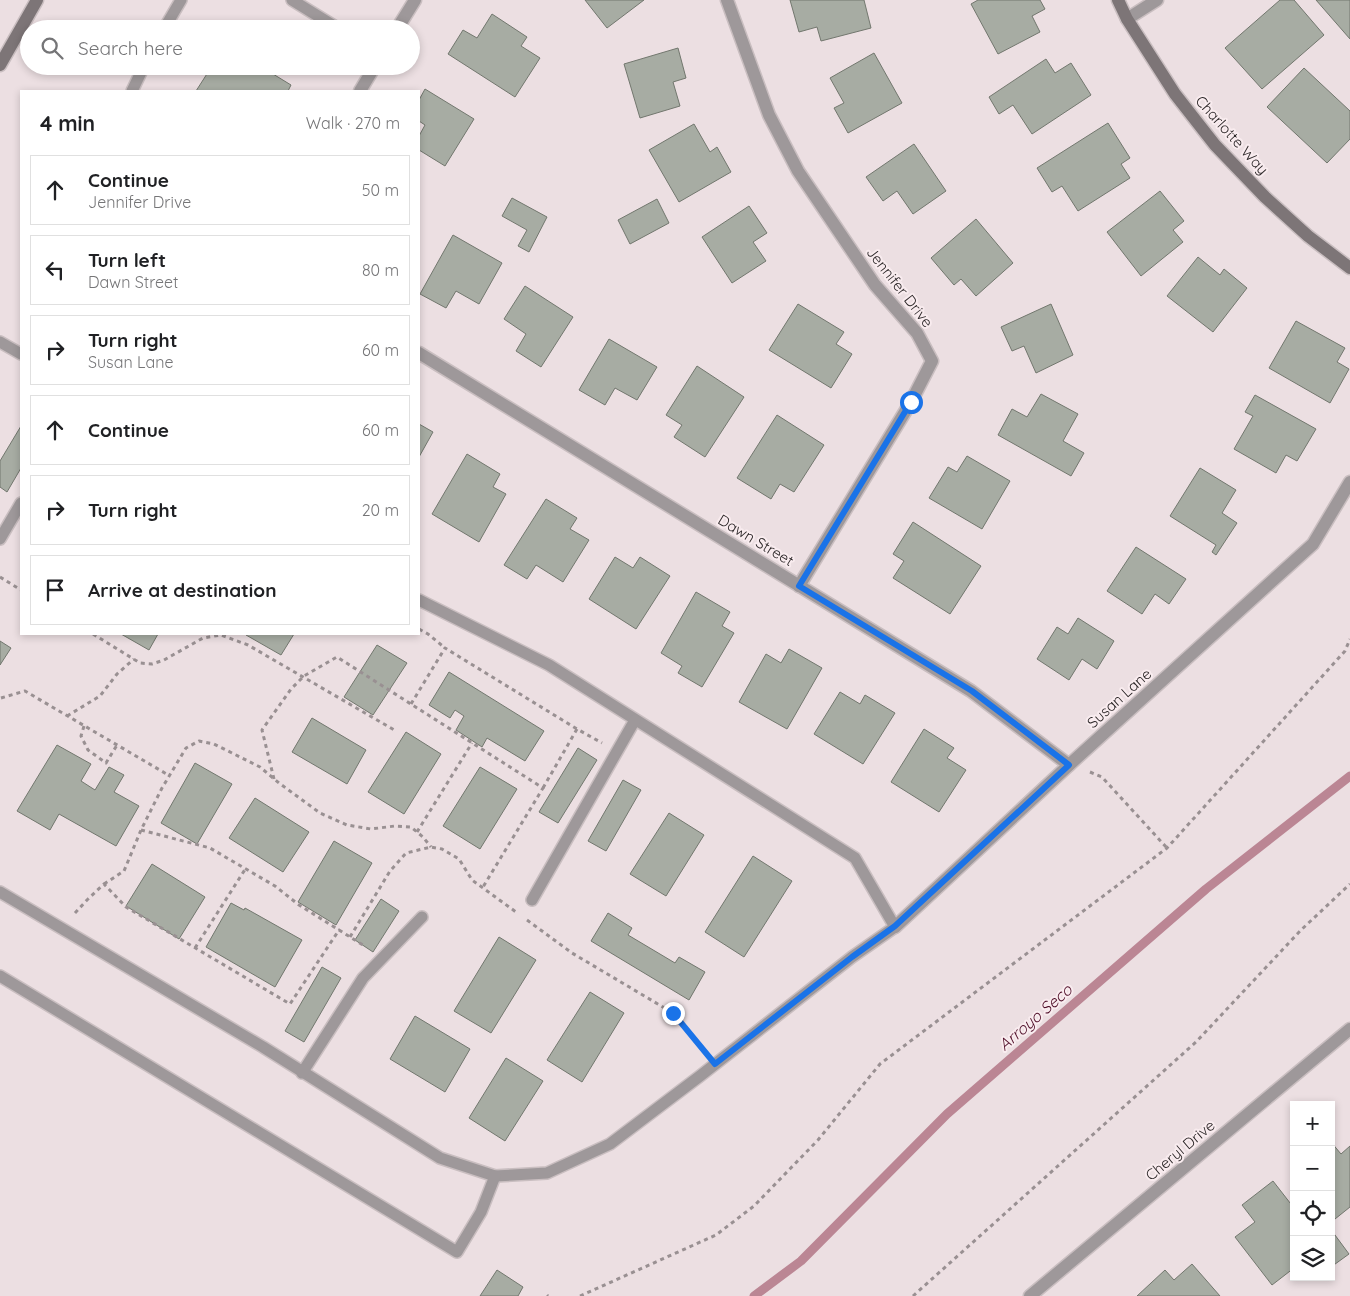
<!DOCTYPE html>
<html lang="en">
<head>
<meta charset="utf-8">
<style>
	:root { --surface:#fff; --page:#f2f2f2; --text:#202124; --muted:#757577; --line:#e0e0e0 }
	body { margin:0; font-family:Quicksand,sans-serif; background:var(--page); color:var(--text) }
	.controls { position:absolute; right:15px; bottom:15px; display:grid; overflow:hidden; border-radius:0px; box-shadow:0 2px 8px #0003 }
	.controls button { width:45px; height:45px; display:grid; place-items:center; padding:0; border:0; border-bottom:1px solid var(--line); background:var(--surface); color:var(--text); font:25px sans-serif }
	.stop { position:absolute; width:15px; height:15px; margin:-11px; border:4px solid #1a73e8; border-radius:50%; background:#fff }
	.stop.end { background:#1a73e8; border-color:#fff; box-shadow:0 1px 5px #0008 }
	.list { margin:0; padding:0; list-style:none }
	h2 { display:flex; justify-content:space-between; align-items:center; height:65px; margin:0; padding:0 20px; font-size:21px }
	h2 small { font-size:16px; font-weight:400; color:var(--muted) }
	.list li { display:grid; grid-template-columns:32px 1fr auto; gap:15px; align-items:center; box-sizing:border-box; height:70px; margin:0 10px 10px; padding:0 10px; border:1px solid var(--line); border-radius:0px }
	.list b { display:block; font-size:19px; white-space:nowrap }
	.list p { margin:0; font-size:16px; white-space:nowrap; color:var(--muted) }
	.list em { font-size:16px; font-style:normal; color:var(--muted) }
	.icon { flex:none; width:28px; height:28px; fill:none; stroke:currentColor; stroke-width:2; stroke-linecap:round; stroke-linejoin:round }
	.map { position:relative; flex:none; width:1350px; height:1296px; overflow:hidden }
	.search { position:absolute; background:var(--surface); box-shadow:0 2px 8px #0003; left:20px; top:20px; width:400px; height:55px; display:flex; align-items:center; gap:12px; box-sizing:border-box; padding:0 18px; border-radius:28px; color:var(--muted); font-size:19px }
	.panel { position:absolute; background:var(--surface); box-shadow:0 2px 8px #0003; left:20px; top:90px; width:400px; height:545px; border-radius:0px }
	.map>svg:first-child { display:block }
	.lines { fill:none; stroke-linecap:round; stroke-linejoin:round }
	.stream { stroke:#bb8694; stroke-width:9 }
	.building { fill:#a7aca3; stroke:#72776e }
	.lane-casing { stroke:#c9bec0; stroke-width:14 }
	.street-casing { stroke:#c9bec0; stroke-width:15 }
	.secondary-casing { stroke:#c9bec0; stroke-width:15 }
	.path { stroke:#999092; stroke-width:3; stroke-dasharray:4 4; stroke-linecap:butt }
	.lane { stroke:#9e989a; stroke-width:11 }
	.street { stroke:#9e989a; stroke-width:12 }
	.secondary { stroke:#7d7577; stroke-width:12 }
	.route { stroke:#1a73e8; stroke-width:6 }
	.labels { text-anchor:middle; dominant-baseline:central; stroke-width:4; stroke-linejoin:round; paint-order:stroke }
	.street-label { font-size:15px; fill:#2b2627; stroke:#f9ecef }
	.water-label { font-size:16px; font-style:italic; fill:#4f0e28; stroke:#f9ecef }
</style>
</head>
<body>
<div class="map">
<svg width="1350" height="1296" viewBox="0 0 1350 1296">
	<rect width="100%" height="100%" fill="#ecdfe2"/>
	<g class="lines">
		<!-- stream -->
		<polyline class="stream" points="754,1296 801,1261 947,1114 1206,889 1350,776"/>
	</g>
	<!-- building -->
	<g class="building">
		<polygon points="585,0 644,0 607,28"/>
		<polygon points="790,0 864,0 871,28 821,41 817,27 799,32"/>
		<polygon points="978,0 1040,0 1045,9 1032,16 1040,32 998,54 971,4"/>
		<polygon points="1280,0 1294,0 1324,35 1262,89 1225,48"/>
		<polygon points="1316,0 1350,0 1350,39"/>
		<polygon points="492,14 527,37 521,46 540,58 515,97 448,54 463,30 477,38"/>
		<polygon points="678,48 686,78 673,82 680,106 640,118 624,64"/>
		<polygon points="874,53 902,103 848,133 834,108 844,103 830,78"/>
		<polygon points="1046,59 1055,73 1071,63 1091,95 1032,134 1013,105 999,114 989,97"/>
		<polygon points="212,66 260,66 291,85 288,91 196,91"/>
		<polygon points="1304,68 1350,111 1350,139 1327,163 1267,107"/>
		<polygon points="425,89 474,119 445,166 419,150 419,136 425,125 419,121 419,100"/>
		<polygon points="1108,123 1130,158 1121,164 1130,178 1078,211 1062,186 1052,192 1037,168"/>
		<polygon points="694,124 710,152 717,147 731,172 679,202 649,150"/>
		<polygon points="914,144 946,191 913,214 897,191 883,201 866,177"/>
		<polygon points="1160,191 1184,221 1173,230 1183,242 1141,276 1107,232"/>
		<polygon points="512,198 547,217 529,252 518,246 527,230 502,216"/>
		<polygon points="657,199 669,223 630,244 618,220"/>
		<polygon points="749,206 767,233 753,242 766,261 732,283 702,237"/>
		<polygon points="976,219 1013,263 976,296 961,279 954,285 931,258"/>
		<polygon points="453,235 502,263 479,304 456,291 446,308 420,294"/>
		<polygon points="1198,257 1220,275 1224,269 1247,288 1213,332 1167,296"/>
		<polygon points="525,286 573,317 541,367 516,351 526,334 504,319"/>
		<polygon points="798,304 844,332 836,344 852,354 831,388 769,350"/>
		<polygon points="1051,304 1073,355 1036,373 1024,346 1012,351 1001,327"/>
		<polygon points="1296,321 1345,348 1337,362 1349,369 1330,403 1269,368"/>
		<polygon points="609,339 657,367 637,400 615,388 605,405 579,390"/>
		<polygon points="697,366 744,397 705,457 674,437 682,425 666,415"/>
		<polygon points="1041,394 1078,414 1063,441 1084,453 1071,476 998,435 1012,409 1027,417"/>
		<polygon points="1255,395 1316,429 1297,461 1286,455 1276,473 1234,449 1253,416 1245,412"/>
		<polygon points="777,415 824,445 794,492 780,484 771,499 737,478"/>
		<polygon points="419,424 433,432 419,457"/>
		<polygon points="21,426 21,468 7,492 0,487 0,461"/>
		<polygon points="467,454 500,474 493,487 506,494 479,542 432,514"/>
		<polygon points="967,456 1010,481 982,529 929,498 948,467 957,472"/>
		<polygon points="1200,468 1236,490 1222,513 1237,523 1216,555 1212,552 1216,545 1170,516"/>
		<polygon points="546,499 577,518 570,529 589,540 563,582 536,565 527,579 504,565"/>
		<polygon points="913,522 981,566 950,614 893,578 904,561 893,554"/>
		<polygon points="1136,547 1186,579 1169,604 1155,594 1142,614 1107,591"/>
		<polygon points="615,557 633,568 640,557 670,576 636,629 589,599"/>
		<polygon points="696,592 730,612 722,626 734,633 702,687 678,673 682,666 661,653"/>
		<polygon points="1078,618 1114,641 1097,669 1082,659 1069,680 1037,659 1057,627 1068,634"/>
		<polygon points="121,634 158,634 149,650"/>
		<polygon points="246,634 294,634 281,655 246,635"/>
		<polygon points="0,641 11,648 0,665"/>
		<polygon points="377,645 407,663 373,715 344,697"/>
		<polygon points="789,649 822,668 787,729 739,702 766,654 781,663"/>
		<polygon points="449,672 544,731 525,761 487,738 482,747 456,730 464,716 455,710 450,718 429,705"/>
		<polygon points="840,692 860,704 865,695 895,713 863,764 814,734"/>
		<polygon points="312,718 366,750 347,784 292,752"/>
		<polygon points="924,729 954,748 947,758 966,770 939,812 891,782"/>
		<polygon points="406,732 441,754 404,814 368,792"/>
		<polygon points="57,745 91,764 81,781 95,790 109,767 124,775 114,792 139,806 116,846 59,814 50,830 17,811"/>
		<polygon points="578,748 597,760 558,823 539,812"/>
		<polygon points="195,763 232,784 197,844 161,823"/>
		<polygon points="480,767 517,789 480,849 443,826"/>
		<polygon points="623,780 641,790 606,851 588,841"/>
		<polygon points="255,798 309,832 283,872 229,838"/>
		<polygon points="669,813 704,835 666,896 630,874"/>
		<polygon points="334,841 372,863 336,925 298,902"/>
		<polygon points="753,856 792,881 744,957 705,932"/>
		<polygon points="152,864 205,897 179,939 126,906"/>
		<polygon points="381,899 399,911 373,952 355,940"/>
		<polygon points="231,903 244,910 245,908 302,940 275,987 206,947"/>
		<polygon points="608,913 632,928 628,935 675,963 679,957 705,972 689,1000 591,941"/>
		<polygon points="499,937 536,960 491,1033 454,1011"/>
		<polygon points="322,967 341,978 304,1042 285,1031"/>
		<polygon points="590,992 624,1013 582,1082 547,1060"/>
		<polygon points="415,1016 470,1049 445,1092 390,1059"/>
		<polygon points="506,1058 543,1081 505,1141 469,1118"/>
		<polygon points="1331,1142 1341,1154 1350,1146 1350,1207 1335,1219 1331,1214"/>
		<polygon points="1273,1181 1294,1208 1294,1268 1272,1285 1235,1237 1255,1222 1242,1205"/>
		<polygon points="1332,1231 1349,1254 1331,1267 1331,1232"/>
		<polygon points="1192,1264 1220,1296 1137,1296 1165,1270 1174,1280"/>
		<polygon points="497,1270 523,1287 518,1296 480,1296"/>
	</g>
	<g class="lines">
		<!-- lane casing -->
		<g class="lane-casing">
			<g id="lane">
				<polyline points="292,0 339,29"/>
				<polyline points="164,29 181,0"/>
				<polyline points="132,91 144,66"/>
				<polyline points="0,342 21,354"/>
				<polyline points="0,539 21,503"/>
				<polyline points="0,892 263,1047 440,1158 495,1176 547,1173 610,1144 700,1076 852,957 895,927 855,858 549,665 419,600"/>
				<polyline points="532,900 635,720"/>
				<polyline points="0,976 457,1252 481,1212 495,1176"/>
				<polyline points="302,1073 363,978 422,917"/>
			</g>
		</g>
		<!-- street casing -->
		<g class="street-casing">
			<g id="street">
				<polyline points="727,0 769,115 798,171 875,285 917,333 932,361 911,402 799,586"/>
				<polyline points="1127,19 1157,0"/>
				<polyline points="397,29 415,0"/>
				<polyline points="360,91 375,66"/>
				<polyline points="419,353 971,691 1069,765"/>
				<polyline points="895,927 1069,765 1313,544 1350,482"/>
				<polyline points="1030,1296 1350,1029"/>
			</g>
		</g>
		<!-- secondary casing -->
		<g class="secondary-casing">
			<g id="secondary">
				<polyline points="1118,0 1127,19 1175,94 1215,145 1265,197 1308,236 1350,268"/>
				<polyline points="0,65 37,0"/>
			</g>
		</g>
		<!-- path -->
		<g class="path">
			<polyline points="0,577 21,590"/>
			<polyline points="419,629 428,634 445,648"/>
			<polyline points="93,634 140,663 152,664 164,660 203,638 221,635 248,645 396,731"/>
			<polyline points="1,698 25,691 170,776"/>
			<polyline points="411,704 445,648 577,729"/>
			<polyline points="67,716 100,696 117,674 134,659"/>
			<polyline points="84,726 81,736 88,750 106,763 117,745"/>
			<polyline points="1090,772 1102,777 1167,848"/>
			<polyline points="274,779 262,730 291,689 304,676 337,657 543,788 483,887"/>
			<polyline points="543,788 577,729 602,743"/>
			<polyline points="141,830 210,848 275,886 299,905 339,930"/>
			<polyline points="417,832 472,743"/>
			<polyline points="104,884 124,871 141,830 162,788 186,748 199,741 214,744 260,767 279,783 320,813 347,825 371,829 395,826 411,827 423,837 431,847"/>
			<polyline points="75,913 87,900 104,884 126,907 290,1004 339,930 366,947"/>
			<polyline points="527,920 572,953 673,1013 704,1050"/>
			<polyline points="350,937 390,871 406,853 431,847 442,849 459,859 472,880 516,912"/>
			<polyline points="195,948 246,868"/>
			<polyline points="547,1295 548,1296"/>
			<polyline points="580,1296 716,1235 754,1206 818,1140 880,1064 1167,848 1345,651 1350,639"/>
			<polyline points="913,1296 1196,1042 1301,930 1350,884"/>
		</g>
		<!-- lane -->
		<use href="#lane" class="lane"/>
		<!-- street -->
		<use href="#street" class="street"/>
		<!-- secondary -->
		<use href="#secondary" class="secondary"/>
	</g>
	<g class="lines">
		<!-- route -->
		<polyline class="route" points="673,1013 715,1064 852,957 895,926 1069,765 972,691 799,586 911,402"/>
	</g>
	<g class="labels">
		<!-- street labels -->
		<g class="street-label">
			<text transform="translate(1232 135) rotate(48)">Charlotte Way</text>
			<text transform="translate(900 287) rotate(52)">Jennifer Drive</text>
			<text transform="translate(756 540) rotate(31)">Dawn Street</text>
			<text transform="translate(1119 698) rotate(-42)">Susan Lane</text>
			<text transform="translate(1180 1150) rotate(-40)">Cheryl Drive</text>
		</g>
		<!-- water labels -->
		<g class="water-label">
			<text transform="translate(1035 1017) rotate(-41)">Arroyo Seco</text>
		</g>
	</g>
</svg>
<div class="controls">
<button>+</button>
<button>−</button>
<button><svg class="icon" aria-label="locate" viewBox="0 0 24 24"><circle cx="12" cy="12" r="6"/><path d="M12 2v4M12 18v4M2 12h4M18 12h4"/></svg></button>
<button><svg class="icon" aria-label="layers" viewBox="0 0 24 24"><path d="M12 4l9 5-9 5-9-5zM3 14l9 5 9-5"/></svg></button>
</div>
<div class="stop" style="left:911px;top:402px"></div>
<div class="stop end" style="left:673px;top:1013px"></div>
<div class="search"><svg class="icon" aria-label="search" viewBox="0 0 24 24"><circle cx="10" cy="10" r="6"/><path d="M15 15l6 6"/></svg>Search here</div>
<section class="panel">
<h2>4 min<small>Walk · 270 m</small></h2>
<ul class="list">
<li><svg class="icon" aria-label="ahead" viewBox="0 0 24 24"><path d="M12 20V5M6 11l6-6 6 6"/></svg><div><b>Continue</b><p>Jennifer Drive</p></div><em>50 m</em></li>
<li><svg class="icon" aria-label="left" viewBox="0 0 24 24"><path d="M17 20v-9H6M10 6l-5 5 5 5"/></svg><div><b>Turn left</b><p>Dawn Street</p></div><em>80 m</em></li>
<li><svg class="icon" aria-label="right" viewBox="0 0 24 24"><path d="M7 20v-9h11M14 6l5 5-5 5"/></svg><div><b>Turn right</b><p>Susan Lane</p></div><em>60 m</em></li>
<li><svg class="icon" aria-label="ahead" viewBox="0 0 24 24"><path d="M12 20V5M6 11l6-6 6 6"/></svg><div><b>Continue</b></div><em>60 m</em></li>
<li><svg class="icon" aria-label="right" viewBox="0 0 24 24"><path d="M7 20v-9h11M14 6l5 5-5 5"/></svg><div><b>Turn right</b></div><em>20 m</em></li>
<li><svg class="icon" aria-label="arrive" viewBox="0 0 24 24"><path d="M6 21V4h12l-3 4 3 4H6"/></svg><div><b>Arrive at destination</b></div></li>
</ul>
</section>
</div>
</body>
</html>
